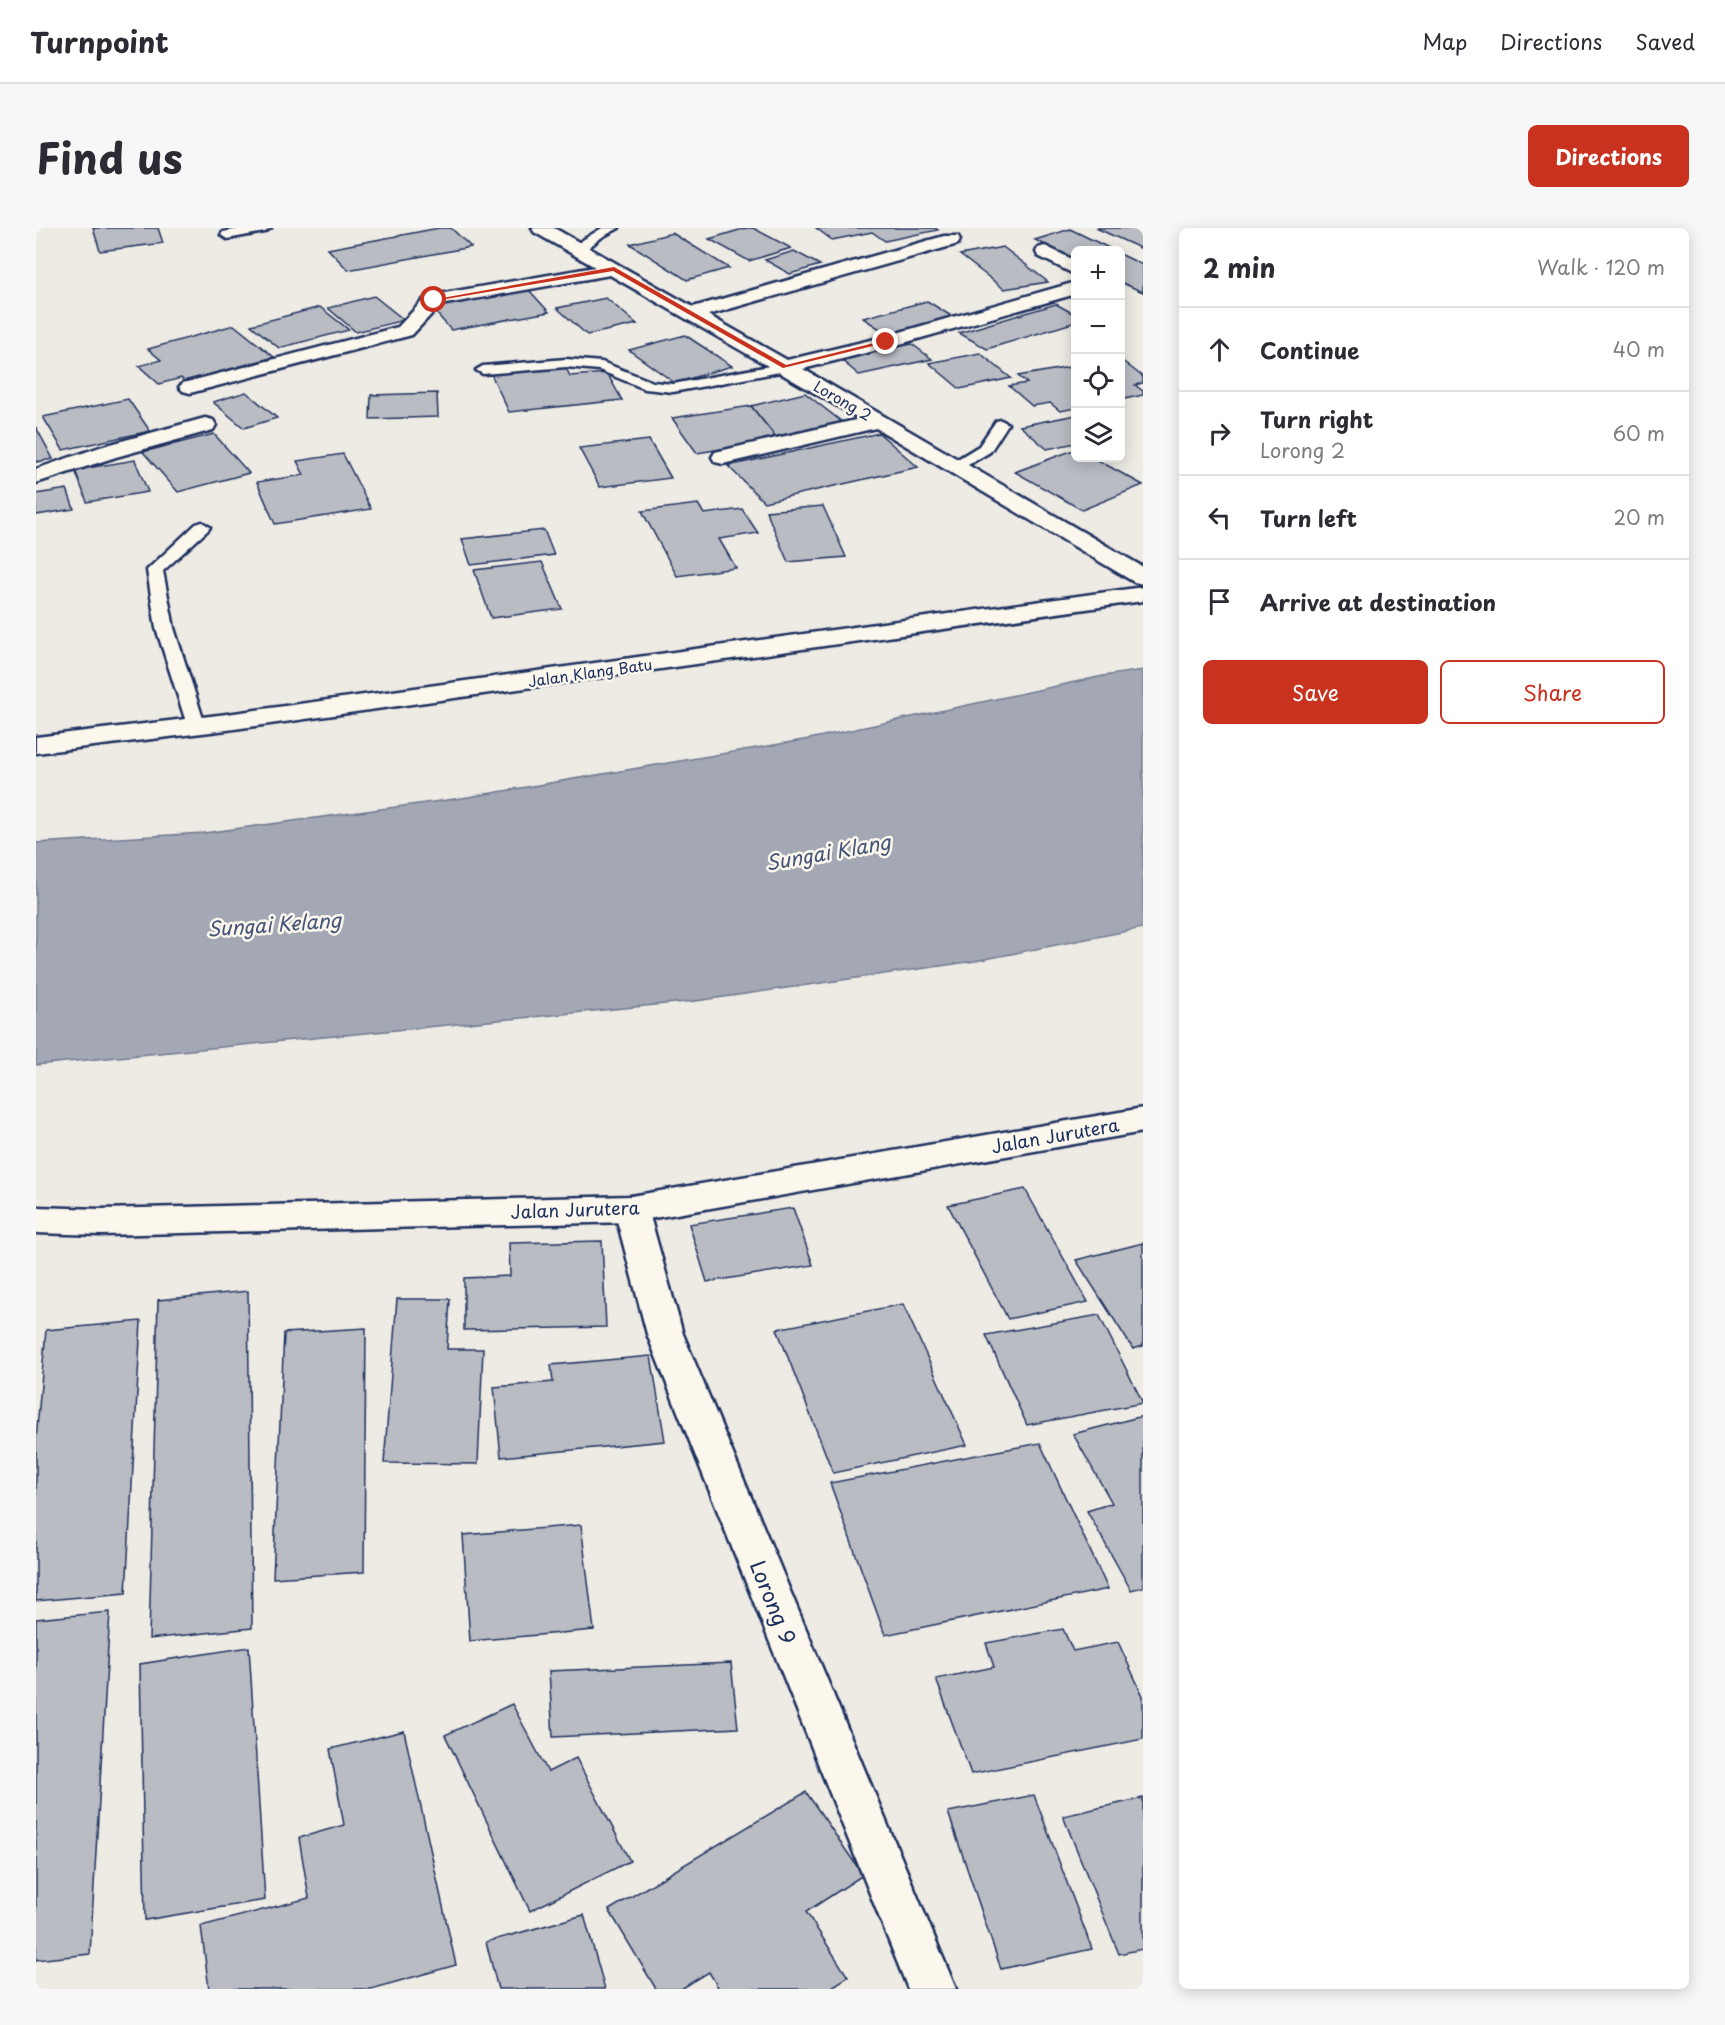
<!DOCTYPE html>
<html lang="en">
<head>
<meta charset="utf-8">
<style>
	:root { --surface:#fff; --page:#f7f7f7; --text:#2b2b33; --muted:#7c7c81; --line:#e1e1e2; --accent:#c8321e }
	body { margin:0; font-family:"Playpen Sans",sans-serif; background:var(--page); color:var(--text) }
	.controls { position:absolute; right:18px; top:18px; display:grid; overflow:hidden; border-radius:9px; box-shadow:0 3px 15px #0003 }
	.controls button { width:54px; height:54px; display:grid; place-items:center; padding:0; border:0; border-bottom:2px solid var(--line); background:var(--surface); color:var(--text); font:30px sans-serif }
	.stop { position:absolute; width:18px; height:18px; margin:-14px; border:4px solid #c8321e; border-radius:50%; background:#fff }
	.stop.end { background:#c8321e; border-color:#fff; box-shadow:0 2px 6px #0008 }
	.list { margin:0; padding:0; list-style:none }
	h2 { display:flex; justify-content:space-between; align-items:center; height:78px; margin:0; padding:0 24px; font-size:26px }
	h2 small { font-size:20px; font-weight:400; color:var(--muted) }
	.list li { display:grid; grid-template-columns:39px 1fr auto; gap:18px; align-items:center; box-sizing:border-box; height:84px; padding:0 24px; border-top:2px solid var(--line) }
	.list b { display:block; font-size:22px; white-space:nowrap }
	.list p { margin:0; font-size:20px; white-space:nowrap; color:var(--muted) }
	.list em { font-size:20px; font-style:normal; color:var(--muted) }
	.actions { display:flex; gap:12px; padding:18px 24px }
	.actions a { flex:1; padding:14px 0; border:2px solid var(--accent); border-radius:9px; text-align:center; font-size:21px; color:var(--accent) }
	.actions .main { background:var(--accent); color:#fff }
	.icon { flex:none; width:33px; height:33px; fill:none; stroke:currentColor; stroke-width:2; stroke-linecap:round; stroke-linejoin:round }
	.map { position:relative; flex:none; width:1107px; height:1761px; overflow:hidden; border-radius:9px }
	header { display:flex; align-items:center; gap:36px; box-sizing:border-box; height:84px; padding:0 30px; background:var(--surface); border-bottom:2px solid var(--line) }
	header strong { font-size:28px }
	nav { display:flex; gap:33px; margin-inline-start:auto; font-size:21px }
	.intro { display:flex; align-items:center; justify-content:space-between; box-sizing:border-box; height:144px; padding:0 36px }
	h1 { margin:0; font-size:42px }
	.button { padding:15px 27px; border-radius:9px; background:var(--accent); color:#fff; font-size:21px; font-weight:700 }
	main { display:flex; gap:36px; padding:0 36px }
	aside { flex:1; background:var(--surface); border-radius:9px; box-shadow:0 3px 15px #0003 }
	.map>svg:first-child { display:block }
	.water { fill:#a3a8b4; stroke:#6d7892; stroke-width:1.5 }
	.building { fill:#b9bcc3; stroke:#1b2f5e; stroke-width:1.5 }
	.lines { fill:none; stroke-linecap:round; stroke-linejoin:round }
	.lane-casing { stroke:#1b2f5e; stroke-width:5 }
	.street-casing { stroke:#1b2f5e; stroke-width:5 }
	.secondary-casing { stroke:#1b2f5e; stroke-width:5 }
	.lane { fill:#fbf7ec; fill-rule:evenodd }
	.street { fill:#fbf7ec; fill-rule:evenodd }
	.secondary { fill:#fbf7ec; fill-rule:evenodd }
	.route { fill:#c8321e }
	.labels { text-anchor:middle; dominant-baseline:central; stroke-width:5; stroke-linejoin:round; paint-order:stroke }
	.far-street-label { font-size:15px; fill:#1b2f5e; stroke:#fbf7ec }
	.street-label { font-size:18px; fill:#1b2f5e; stroke:#fbf7ec }
	.water-label { font-size:20px; font-style:italic; fill:#445378; stroke:#fbf7ec }
	.near-street-label { font-size:21px; fill:#1b2f5e; stroke:#fbf7ec }
</style>
</head>
<body>
<header>
<strong>Turnpoint</strong>
<nav><a>Map</a><a>Directions</a><a>Saved</a></nav>
</header>
<div class="intro"><h1>Find us</h1><a class="button">Directions</a></div>
<main>
<div class="map">
<svg width="1107" height="1761" viewBox="0 0 1107 1761">
	<rect width="100%" height="100%" fill="#eeebe4"/>
	<filter id="ink" filterUnits="userSpaceOnUse"><feTurbulence type="fractalNoise" baseFrequency=".0167" numOctaves="2"/><feDisplacementMap in="SourceGraphic" scale="12" xChannelSelector="R" yChannelSelector="G"/><feConvolveMatrix kernelMatrix="1 2 1 2 8 2 1 2 1" color-interpolation-filters="sRGB"/></filter>
	<g filter="url(#ink)">
		<!-- water -->
		<polygon class="water" points="1107,442 1107,700 939,733 660,773 0,837 0,615 168,605 426,570 773,511 1067,448"/>
		<!-- building -->
		<g class="building">
			<polygon points="57,0 122,0 127,15 64,23"/>
			<polygon points="403,0 415,0 435,19 312,42 292,21"/>
			<polygon points="710,0 717,0 755,20 713,33 673,11"/>
			<polygon points="780,0 899,0 902,2 849,13 836,4 796,12"/>
			<polygon points="1060,0 1107,0 1107,20 1104,20"/>
			<polygon points="1034,1 1077,22 1040,22 1040,32 999,12"/>
			<polygon points="636,5 693,40 651,52 594,16"/>
			<polygon points="967,19 1012,54 968,61 924,27"/>
			<polygon points="758,23 784,37 754,46 729,32"/>
			<polygon points="1084,26 1107,37 1107,64 1084,54"/>
			<polygon points="492,61 513,84 415,102 395,79"/>
			<polygon points="338,68 368,92 320,104 292,80"/>
			<polygon points="570,70 601,96 551,107 521,80"/>
			<polygon points="891,73 917,89 853,107 827,90"/>
			<polygon points="1020,76 1040,87 1040,94 951,121 923,105"/>
			<polygon points="284,79 313,102 243,120 215,97"/>
			<polygon points="198,97 238,129 149,154 145,150 123,156 103,138 125,132 112,121"/>
			<polygon points="649,107 696,138 639,155 593,122"/>
			<polygon points="876,116 896,131 823,147 804,131"/>
			<polygon points="944,125 975,150 924,161 893,135"/>
			<polygon points="1084,131 1107,149 1107,155 1099,157 1107,163 1107,167 1084,172"/>
			<polygon points="529,138 534,148 571,145 586,172 473,184 455,146"/>
			<polygon points="1040,138 1040,180 1024,183 1014,175 996,178 973,158 991,155 982,148"/>
			<polygon points="210,164 241,190 208,200 177,174"/>
			<polygon points="401,165 402,189 334,191 335,167"/>
			<polygon points="769,165 806,194 742,212 715,178"/>
			<polygon points="92,171 114,203 27,222 7,189"/>
			<polygon points="715,178 742,212 661,225 636,190"/>
			<polygon points="1040,187 1040,215 1011,221 984,198"/>
			<polygon points="0,199 17,231 0,234"/>
			<polygon points="843,205 882,239 728,274 692,238"/>
			<polygon points="178,206 213,245 142,264 107,224"/>
			<polygon points="613,212 635,250 564,259 543,220"/>
			<polygon points="1040,221 1040,230 1058,230 1107,257 1046,282 979,244"/>
			<polygon points="307,226 335,281 239,296 221,254 268,247 261,233"/>
			<polygon points="99,232 112,264 51,274 39,242"/>
			<polygon points="31,261 38,281 0,287 0,266"/>
			<polygon points="662,276 668,286 706,281 722,305 683,311 700,340 641,348 606,283"/>
			<polygon points="787,278 810,329 752,334 730,283"/>
			<polygon points="508,302 518,327 435,337 426,311"/>
			<polygon points="506,334 526,381 455,390 438,342"/>
			<polygon points="989,961 1052,1074 972,1091 912,977"/>
			<polygon points="757,980 777,1037 671,1054 653,996"/>
			<polygon points="566,1013 570,1099 428,1102 428,1050 474,1048 473,1015"/>
			<polygon points="1107,1015 1107,1118 1097,1121 1040,1032"/>
			<polygon points="212,1063 216,1400 113,1411 122,1072"/>
			<polygon points="361,1071 414,1071 411,1121 447,1121 442,1236 348,1235"/>
			<polygon points="867,1076 931,1217 797,1245 741,1101"/>
			<polygon points="1063,1087 1107,1175 991,1197 950,1107"/>
			<polygon points="105,1093 90,1365 0,1373 0,1211 10,1102"/>
			<polygon points="330,1100 328,1344 237,1350 248,1105"/>
			<polygon points="615,1128 629,1213 465,1229 458,1159 517,1154 515,1137"/>
			<polygon points="1107,1188 1107,1359 1095,1362 1051,1283 1076,1275 1037,1206"/>
			<polygon points="1004,1215 1072,1361 849,1407 794,1255"/>
			<polygon points="545,1297 558,1402 434,1413 427,1307"/>
			<polygon points="74,1384 54,1726 0,1732 0,1391"/>
			<polygon points="1027,1401 1037,1423 1082,1414 1107,1468 1107,1511 935,1546 900,1451 958,1439 950,1415"/>
			<polygon points="213,1419 229,1672 109,1692 104,1436"/>
			<polygon points="695,1435 702,1500 517,1509 513,1443"/>
			<polygon points="476,1476 512,1544 540,1530 594,1633 494,1683 409,1507"/>
			<polygon points="368,1503 420,1737 335,1761 173,1761 165,1698 273,1670 263,1610 308,1597 294,1521"/>
			<polygon points="770,1564 827,1647 770,1684 812,1749 793,1761 683,1761 673,1744 645,1761 620,1761 573,1682"/>
			<polygon points="998,1567 1056,1721 965,1741 912,1584"/>
			<polygon points="1107,1570 1107,1721 1083,1726 1027,1588"/>
			<polygon points="548,1687 569,1761 462,1761 450,1714"/>
		</g>
		<g class="lines">
			<!-- lane casing -->
			<g class="lane-casing">
				<g id="lane">
					<polygon points="208,0 235,0 229,4 191,11 185,7 187,4"/>
					<polygon points="566,0 583,0 566,9 547,24 537,24 536,21 537,18"/>
					<polygon points="530,131 566,134 617,154 637,156 749,135 756,139 749,143 637,164 609,161 563,142 530,139 447,146 440,142 447,138"/>
					<polygon points="965,192 972,196 954,224 925,241 915,241 912,238 915,235 943,218 960,193"/>
					<polygon points="166,294 174,299 172,302 127,343 138,400 169,497 166,501 154,501 151,497 120,400 111,342 160,296"/>
				</g>
			</g>
			<!-- street casing -->
			<g class="street-casing">
				<g id="street">
					<polygon points="496,0 518,0 657,79 908,8 922,8 924,12 922,16 672,87 751,132 843,110 1040,54 1040,66 857,118 767,141 1107,339 1107,356 1098,354 840,200 687,236 679,234 676,229 679,224 824,191 574,47 404,77 376,107 154,165 147,163 143,159 147,155 362,99 391,68 559,39 498,4"/>
					<polygon points="1009,18 1040,33 1040,47 1002,28 1000,24 1002,20"/>
					<polygon points="169,190 177,192 180,197 177,202 80,229 0,255 0,241 64,219"/>
					<polygon points="1107,359 1107,373 191,502 0,525 0,509 191,486"/>
					<polygon points="595,968 607,972 612,981 647,1106 920,1761 872,1761 611,1106 578,981 583,972"/>
				</g>
			</g>
			<!-- secondary casing -->
			<g class="secondary-casing">
				<polygon id="secondary" points="1107,880 1107,904 595,994 65,1007 0,1005 0,979 65,981 595,968"/>
			</g>
			<!-- lane -->
			<use href="#lane" class="lane"/>
			<!-- street -->
			<use href="#street" class="street"/>
			<!-- secondary -->
			<use href="#secondary" class="secondary"/>
		</g>
	</g>
	<!-- route -->
	<polygon class="route" points="578,39 750,137 850,112 853,114 747,140 577,43 398,73 395,72"/>
	<g class="labels">
		<!-- far-street labels -->
		<g class="far-street-label">
			<text transform="translate(807 172) rotate(30)">Lorong 2</text>
			<text transform="translate(554 444) rotate(-8)">Jalan Klang Batu</text>
		</g>
		<!-- street labels -->
		<g class="street-label">
			<text transform="translate(1019 907) rotate(-10)">Jalan Jurutera</text>
			<text transform="translate(539 981) rotate(-2)">Jalan Jurutera</text>
		</g>
		<!-- water labels -->
		<g class="water-label">
			<text transform="translate(792 624) rotate(-10)">Sungai Klang</text>
			<text transform="translate(238 696) rotate(-4)">Sungai Kelang</text>
		</g>
		<!-- near-street labels -->
		<g class="near-street-label">
			<text transform="translate(738 1374) rotate(68)">Lorong 9</text>
		</g>
	</g>
</svg>
<div class="controls">
<button>+</button>
<button>−</button>
<button><svg class="icon" aria-label="locate" viewBox="0 0 24 24"><circle cx="12" cy="12" r="6"/><path d="M12 2v4M12 18v4M2 12h4M18 12h4"/></svg></button>
<button><svg class="icon" aria-label="layers" viewBox="0 0 24 24"><path d="M12 4l9 5-9 5-9-5zM3 14l9 5 9-5"/></svg></button>
</div>
<div class="stop" style="left:398px;top:72px"></div>
<div class="stop end" style="left:850px;top:114px"></div>
</div>
<aside>
<h2>2 min<small>Walk · 120 m</small></h2>
<ul class="list">
<li><svg class="icon" aria-label="ahead" viewBox="0 0 24 24"><path d="M12 20V5M6 11l6-6 6 6"/></svg><div><b>Continue</b></div><em>40 m</em></li>
<li><svg class="icon" aria-label="right" viewBox="0 0 24 24"><path d="M7 20v-9h11M14 6l5 5-5 5"/></svg><div><b>Turn right</b><p>Lorong 2</p></div><em>60 m</em></li>
<li><svg class="icon" aria-label="left" viewBox="0 0 24 24"><path d="M17 20v-9H6M10 6l-5 5 5 5"/></svg><div><b>Turn left</b></div><em>20 m</em></li>
<li><svg class="icon" aria-label="arrive" viewBox="0 0 24 24"><path d="M6 21V4h12l-3 4 3 4H6"/></svg><div><b>Arrive at destination</b></div></li>
</ul>
<div class="actions"><a class="main">Save</a><a>Share</a></div>
</aside>
</main>
</body>
</html>
